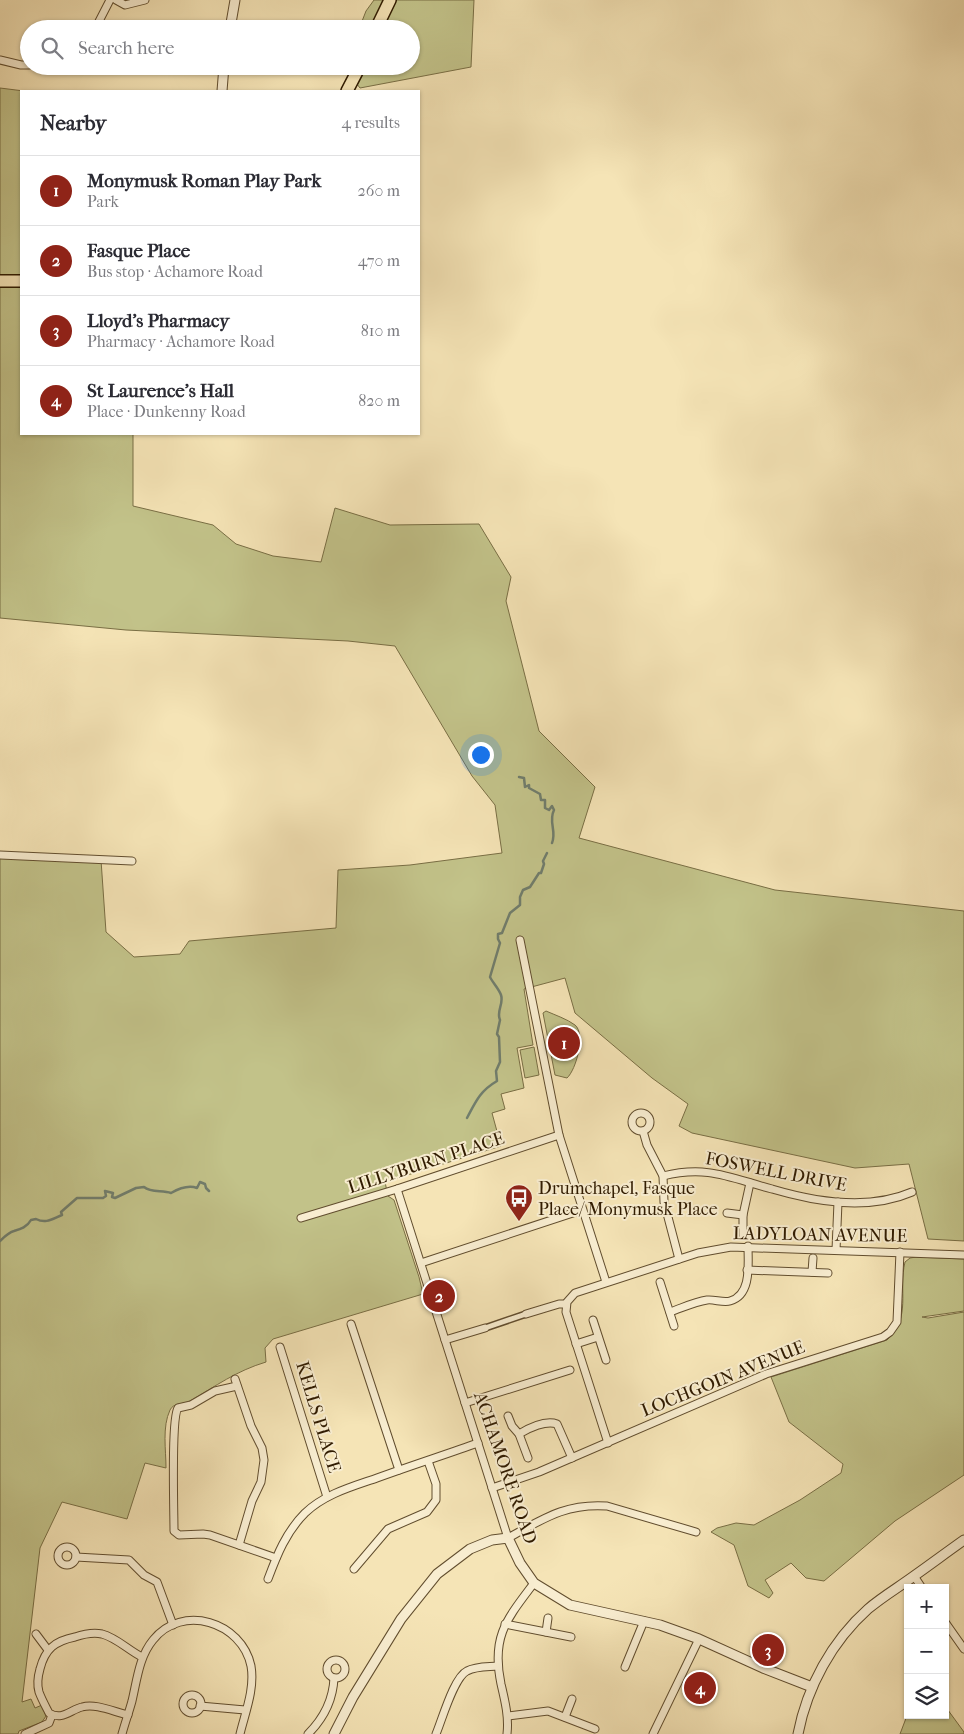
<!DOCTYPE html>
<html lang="en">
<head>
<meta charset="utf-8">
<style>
	:root { --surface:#fff; --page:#f2f2f3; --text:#2b2b33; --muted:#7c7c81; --line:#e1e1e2; --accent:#8f2418 }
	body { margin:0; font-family:"IM FELL French Canon",serif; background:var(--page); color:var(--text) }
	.controls { position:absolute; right:15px; bottom:15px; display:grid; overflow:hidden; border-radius:0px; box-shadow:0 1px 4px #0004 }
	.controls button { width:45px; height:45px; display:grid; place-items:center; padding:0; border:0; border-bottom:1px solid var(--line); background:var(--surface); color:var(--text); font:25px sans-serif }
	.you { position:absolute; left:480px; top:754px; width:18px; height:18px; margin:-12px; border:4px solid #fff; border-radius:50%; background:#1a73e8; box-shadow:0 0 0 8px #1a73e833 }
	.badge { display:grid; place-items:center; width:32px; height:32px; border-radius:50%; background:var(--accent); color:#fff; font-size:16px; font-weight:700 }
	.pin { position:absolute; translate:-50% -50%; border:2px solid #fff; box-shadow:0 1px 5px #0006 }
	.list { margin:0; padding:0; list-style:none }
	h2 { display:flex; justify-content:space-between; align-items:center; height:65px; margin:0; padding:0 20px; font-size:21px }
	h2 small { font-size:16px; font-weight:400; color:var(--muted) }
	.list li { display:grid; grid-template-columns:32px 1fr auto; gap:15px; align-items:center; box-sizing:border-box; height:70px; padding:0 20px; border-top:1px solid var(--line) }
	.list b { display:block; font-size:19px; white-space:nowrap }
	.list p { margin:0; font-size:16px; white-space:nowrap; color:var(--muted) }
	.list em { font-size:16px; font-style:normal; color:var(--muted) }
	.icon { flex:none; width:28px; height:28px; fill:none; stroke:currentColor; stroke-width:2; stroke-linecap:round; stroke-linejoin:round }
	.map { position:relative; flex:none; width:964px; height:1734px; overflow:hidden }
	.search { position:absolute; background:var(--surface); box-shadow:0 1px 4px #0004; left:20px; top:20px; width:400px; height:55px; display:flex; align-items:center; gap:12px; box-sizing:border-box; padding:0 18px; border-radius:28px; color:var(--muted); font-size:19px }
	.panel { position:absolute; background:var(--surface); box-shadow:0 1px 4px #0004; left:20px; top:90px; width:400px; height:345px; border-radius:0px }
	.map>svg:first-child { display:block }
	.green { fill:#c2c289; stroke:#796e44 }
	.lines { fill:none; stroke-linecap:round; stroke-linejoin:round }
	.stream { stroke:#717d6c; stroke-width:2.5 }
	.pedestrian-casing { stroke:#614d2e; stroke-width:8 }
	.minor-casing { stroke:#614d2e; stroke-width:9 }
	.tertiary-casing { stroke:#614d2e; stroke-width:11 }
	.primary-casing { stroke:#301b00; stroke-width:14 }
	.pedestrian { stroke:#f8edd0; stroke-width:5 }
	.minor { stroke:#f8edd0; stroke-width:7 }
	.tertiary { stroke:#f8edd0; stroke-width:9 }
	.primary { stroke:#f5e4b6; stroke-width:11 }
	.labels { text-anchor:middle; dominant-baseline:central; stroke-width:4; stroke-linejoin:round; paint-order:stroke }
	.street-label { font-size:18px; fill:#301b00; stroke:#f8edd0 }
	.poi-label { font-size:18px; fill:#301b00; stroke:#f8edd0; text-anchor:start }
</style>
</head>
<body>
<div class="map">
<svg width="964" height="1734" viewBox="0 0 964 1734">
	<rect width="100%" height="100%" fill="#f5e4b6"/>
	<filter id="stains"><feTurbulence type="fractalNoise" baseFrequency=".004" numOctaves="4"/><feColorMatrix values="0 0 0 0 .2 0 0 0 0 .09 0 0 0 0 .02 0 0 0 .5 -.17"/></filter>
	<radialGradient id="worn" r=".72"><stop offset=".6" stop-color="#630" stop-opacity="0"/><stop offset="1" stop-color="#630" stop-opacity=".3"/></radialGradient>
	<!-- green -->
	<g class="green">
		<polygon points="374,0 474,0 471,67 360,88 343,66 411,66 411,29 359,29 366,11"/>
		<path d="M0,88L24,91H21V434H133V506L213,525L236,544L273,556L321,562L335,508L390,525L479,524L511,577L506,601L539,731L595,787L579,838L775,890L964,911V1241L928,1239L909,1164L855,1168L692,1133L679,1126L688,1104L652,1078L575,1013L565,978L524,989L533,1045L517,1048L524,1088L501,1094L505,1109L492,1113L501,1146L385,1182L388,1196L394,1200L419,1277L423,1294L273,1339L265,1348L266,1362C236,1371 216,1386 190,1401C183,1405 174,1402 170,1410C162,1427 166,1450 166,1468L145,1463L127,1519L62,1502L40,1548L22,1702L31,1699L35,1708L42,1705L46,1716L42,1722L19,1731L18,1734H0V856L101,860L106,932L134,957L180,954L189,941L336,928L338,870L410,865L502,853L495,805L472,776L395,646L348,641L126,630L0,618Z"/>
		<path d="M546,1011C555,1015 567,1019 575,1025C586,1034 576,1070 567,1078L555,1075L543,1013Z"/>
		<polygon points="534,1047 539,1075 525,1078 520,1050"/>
		<path d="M916,1257L964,1259V1311L922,1317L928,1318L964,1312V1475L895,1521L824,1581L806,1578L791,1563L765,1580L773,1593L769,1598L748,1586L734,1545L711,1532L717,1528L736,1523L754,1525L800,1500L841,1473L843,1464L789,1422L771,1377L887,1340C912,1317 898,1291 905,1262L910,1258Z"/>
		<polygon points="945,1706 964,1732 964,1734 900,1734 908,1713 908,1715 945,1715"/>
	</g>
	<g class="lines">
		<!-- stream -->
		<g class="stream">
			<path d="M519,777L524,778L525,787L529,785V788L540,794L541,800H545V808L549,810L552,806L554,810C548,822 557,831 552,843"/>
			<path d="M467,1118C476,1101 480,1091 497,1081L496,1071L500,1062L499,1037L497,1034L500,1020C496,1011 504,1004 501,995C499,989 493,983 490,977L500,943L498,939V934L502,933L510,913L520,905V897L523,890L530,887L539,873H541L544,864L543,861L547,853"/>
			<path d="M0,1241C4,1237 9,1232 14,1231C21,1229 27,1227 31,1220L36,1219C46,1224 52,1219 62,1215L61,1212L77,1198H103L106,1196L105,1191L113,1193L112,1197L115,1198L136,1188L144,1187C151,1193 162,1190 171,1193C178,1189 189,1185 197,1188L200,1182L205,1184L206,1188L209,1191"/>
		</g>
		<!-- pedestrian casing -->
		<g class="pedestrian-casing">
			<polyline id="pedestrian" points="485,1328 526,1314"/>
		</g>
		<!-- minor casing -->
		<g class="minor-casing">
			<g id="minor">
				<polyline points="116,0 125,5 145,0"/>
				<polyline points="95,29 110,0"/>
				<polyline points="213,29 230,24"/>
				<polyline points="0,60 21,65 29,65"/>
				<polyline points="227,66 262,69"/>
				<polyline points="0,855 132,861"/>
				<polyline points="520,940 559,1135 606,1282"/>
				<circle cx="641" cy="1122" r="9"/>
				<polyline points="643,1131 647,1145 663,1176 664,1202 679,1259"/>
				<path d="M663,1176C708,1165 730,1178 772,1189C816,1202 868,1211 912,1192"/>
				<path d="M397,1189L508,1538C543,1519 566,1503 607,1506L696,1532"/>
				<polyline points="727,1213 743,1215"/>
				<polyline points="301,1218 397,1189 559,1135"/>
				<polyline points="743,1235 743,1215 750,1183"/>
				<polyline points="836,1250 838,1202"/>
				<polyline points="421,1263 582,1210"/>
				<polyline points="747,1270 828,1273"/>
				<polyline points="812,1272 813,1258"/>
				<polyline points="660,1282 674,1326"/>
				<path d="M670,1312C682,1308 694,1302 707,1300C714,1299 723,1303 730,1301C752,1295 748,1264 748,1246"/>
				<polyline points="526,1314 559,1304 566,1304"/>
				<polyline points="593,1320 606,1360"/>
				<polyline points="351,1324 399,1470"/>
				<polyline points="445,1340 485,1328"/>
				<polyline points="576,1344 598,1337"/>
				<polyline points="280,1347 327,1497"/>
				<polyline points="235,1379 251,1426 262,1448 264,1460 261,1482 252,1501 239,1545"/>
				<path d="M237,1386L215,1391L191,1405L178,1408C171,1418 174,1512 174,1531L179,1535L203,1534L210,1535L276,1558"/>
				<polyline points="465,1403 570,1370"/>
				<polyline points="508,1416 512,1426 519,1434 528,1458"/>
				<path d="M519,1434C529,1428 546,1420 557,1424L572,1458"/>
				<polyline points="608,1443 566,1312 567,1302 575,1293 698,1253 731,1247 964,1255"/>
				<polyline points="492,1488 539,1472 766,1374 883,1337 890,1332 897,1322 900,1252"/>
				<circle cx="67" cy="1556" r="9"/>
				<polyline points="76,1557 129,1560 144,1575 157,1582 173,1625"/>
				<polyline points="354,1569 388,1529 427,1512 436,1500 436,1484 428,1461"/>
				<polyline points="914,1576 922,1588"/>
				<path d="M268,1579C277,1555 286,1532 305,1513C325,1494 351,1487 377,1478C410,1466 444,1455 478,1443"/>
				<polyline points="945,1622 964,1649"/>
				<polyline points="505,1624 571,1637"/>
				<polyline points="546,1632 548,1618"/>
				<polyline points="36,1634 48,1650"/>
				<circle cx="336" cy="1669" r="9"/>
				<polyline points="625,1667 644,1621"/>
				<circle cx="192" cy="1704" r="9"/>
				<polyline points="200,1706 245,1710"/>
				<path d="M128,1715C114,1712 96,1703 82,1707C70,1710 62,1721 49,1713C46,1707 42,1700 39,1692C37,1685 38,1676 40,1669C45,1649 55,1641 75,1637C84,1634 92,1632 102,1634C117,1638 128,1650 142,1657"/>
				<polyline points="508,1716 548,1711 595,1729"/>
				<polyline points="565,1717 572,1699"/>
				<polyline points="25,1734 49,1723 52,1715"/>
				<path d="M122,1734C125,1723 129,1712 132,1701C137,1680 139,1657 153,1640C182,1603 242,1622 251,1666C255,1689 245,1713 240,1734"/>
				<path d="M308,1734C324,1718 333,1701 334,1678"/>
				<path d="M436,1734C442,1720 454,1677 467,1671C476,1666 488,1667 498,1666"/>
				<path d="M507,1734C509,1717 505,1701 501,1684C491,1636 507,1619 534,1583"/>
				<polyline points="653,1734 699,1639"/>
			</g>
		</g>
		<!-- tertiary casing -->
		<g class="tertiary-casing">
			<g id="tertiary">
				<polyline points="230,29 235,0"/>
				<polyline points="222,91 224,66"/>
				<polyline points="334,1734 353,1697 401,1619 437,1574 470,1549 492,1540 508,1538 520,1563 534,1583 570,1605 660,1625 699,1639 763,1668 812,1687"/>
				<path d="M798,1734C807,1687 832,1641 868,1609C882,1597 899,1587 914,1576C931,1564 947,1552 964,1540"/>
			</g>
		</g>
		<!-- primary casing -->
		<g class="primary-casing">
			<g id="primary">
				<polyline points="376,29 390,0"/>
				<polyline points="347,91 360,66"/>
				<polyline points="0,281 21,281"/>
			</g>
		</g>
		<!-- pedestrian -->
		<use href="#pedestrian" class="pedestrian"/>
		<!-- minor -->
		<use href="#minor" class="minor"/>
		<!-- tertiary -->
		<use href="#tertiary" class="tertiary"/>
		<!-- primary -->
		<use href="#primary" class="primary"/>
	</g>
	<!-- icons -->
	<defs>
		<g id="bus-pin" transform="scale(1.4375)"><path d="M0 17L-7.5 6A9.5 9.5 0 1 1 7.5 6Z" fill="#8f2418" stroke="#f8edd0"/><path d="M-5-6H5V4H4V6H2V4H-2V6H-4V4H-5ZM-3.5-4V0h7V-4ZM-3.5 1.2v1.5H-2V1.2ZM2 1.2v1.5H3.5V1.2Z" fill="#fff"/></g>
	</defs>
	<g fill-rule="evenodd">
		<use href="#bus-pin" x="519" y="1198"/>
	</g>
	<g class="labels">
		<!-- street labels -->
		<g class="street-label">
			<text transform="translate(426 1163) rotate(-18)">LILLYBURN PLACE</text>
			<text transform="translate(776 1172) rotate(11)">FOSWELL DRIVE</text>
			<text transform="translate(820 1235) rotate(1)">LADYLOAN AVENUE</text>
			<text transform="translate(723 1379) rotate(-22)">LOCHGOIN AVENUE</text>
			<text transform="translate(318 1417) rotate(73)">KELLS PLACE</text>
			<text transform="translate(505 1468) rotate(71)">ACHAMORE ROAD</text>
		</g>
		<!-- poi labels -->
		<g class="poi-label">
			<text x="538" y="1188">Drumchapel, Fasque<tspan x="538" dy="21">Place/ Monymusk Place</tspan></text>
		</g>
	</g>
	<rect width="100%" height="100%" filter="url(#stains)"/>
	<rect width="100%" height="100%" fill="url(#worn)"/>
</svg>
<div class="controls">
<button>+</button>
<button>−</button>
<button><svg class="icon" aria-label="layers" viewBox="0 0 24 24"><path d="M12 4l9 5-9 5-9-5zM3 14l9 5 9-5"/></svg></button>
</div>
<div class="you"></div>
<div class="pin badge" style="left:564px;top:1043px">1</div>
<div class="pin badge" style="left:439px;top:1296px">2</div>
<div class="pin badge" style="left:768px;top:1650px">3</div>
<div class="pin badge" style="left:700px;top:1688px">4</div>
<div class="search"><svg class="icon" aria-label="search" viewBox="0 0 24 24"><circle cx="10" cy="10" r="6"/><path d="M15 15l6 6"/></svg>Search here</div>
<section class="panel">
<h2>Nearby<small>4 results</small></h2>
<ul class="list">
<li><span class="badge">1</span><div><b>Monymusk Roman Play Park</b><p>Park</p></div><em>260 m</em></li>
<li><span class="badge">2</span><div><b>Fasque Place</b><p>Bus stop · Achamore Road</p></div><em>470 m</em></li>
<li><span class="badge">3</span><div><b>Lloyd's Pharmacy</b><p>Pharmacy · Achamore Road</p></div><em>810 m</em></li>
<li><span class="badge">4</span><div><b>St Laurence's Hall</b><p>Place · Dunkenny Road</p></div><em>820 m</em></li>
</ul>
</section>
</div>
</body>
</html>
